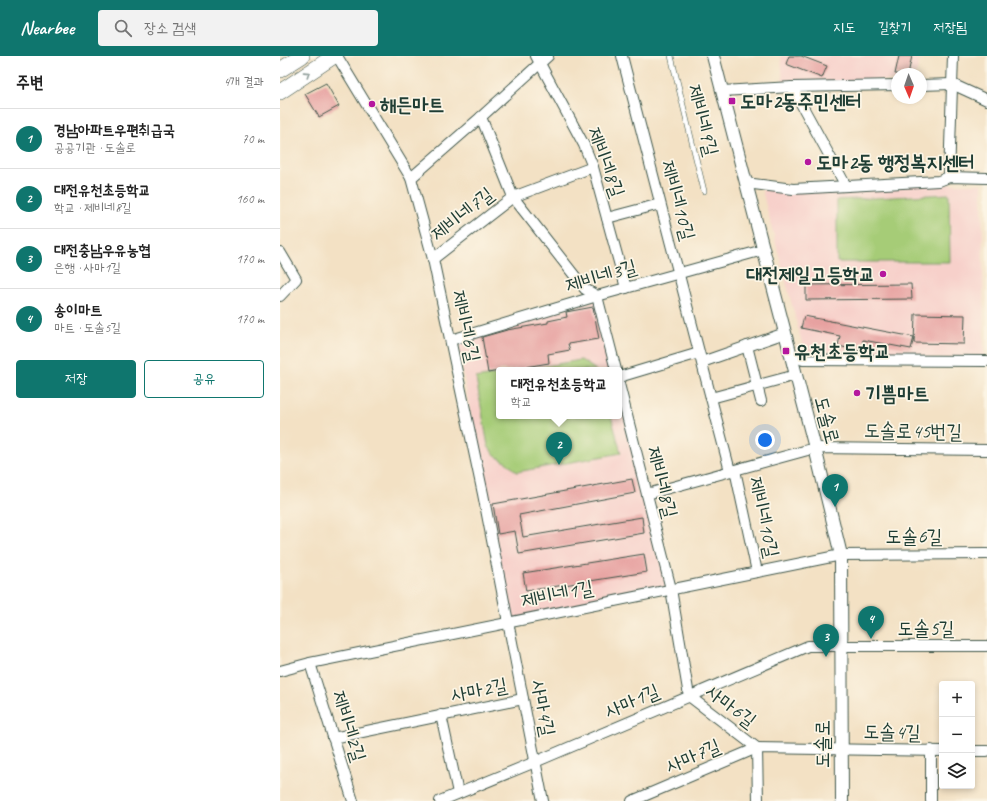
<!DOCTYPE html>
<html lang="ko">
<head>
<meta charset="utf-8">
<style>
	:root { --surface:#fff; --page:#f2f2f2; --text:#222; --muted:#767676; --line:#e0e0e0; --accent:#0f766e }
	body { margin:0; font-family:Caveat,"Poor Story",sans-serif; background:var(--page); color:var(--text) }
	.controls { position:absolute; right:12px; bottom:12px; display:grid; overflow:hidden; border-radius:4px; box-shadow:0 2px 6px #0003 }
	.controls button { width:36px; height:36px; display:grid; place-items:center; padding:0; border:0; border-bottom:1px solid var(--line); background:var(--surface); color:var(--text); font:20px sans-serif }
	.compass { position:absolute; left:611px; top:12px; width:36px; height:36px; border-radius:50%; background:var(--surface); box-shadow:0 2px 6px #0003; rotate:178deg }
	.you { position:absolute; left:485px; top:384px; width:14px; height:14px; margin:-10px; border:3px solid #fff; border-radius:50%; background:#1a73e8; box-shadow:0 0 0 6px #1a73e833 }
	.badge { display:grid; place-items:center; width:26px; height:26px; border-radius:50%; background:var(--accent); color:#fff; font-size:13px; font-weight:700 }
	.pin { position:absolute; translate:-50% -33px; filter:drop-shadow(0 1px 2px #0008) }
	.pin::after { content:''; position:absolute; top:21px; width:14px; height:12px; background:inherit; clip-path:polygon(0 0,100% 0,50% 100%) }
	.popup { position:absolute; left:216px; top:311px; width:126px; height:52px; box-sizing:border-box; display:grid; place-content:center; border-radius:4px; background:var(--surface); filter:drop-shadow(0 1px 3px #0005); font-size:13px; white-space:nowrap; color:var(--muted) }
	.popup b { font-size:15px; color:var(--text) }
	.popup::after { content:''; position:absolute; left:50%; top:100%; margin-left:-8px; border:8px solid transparent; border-top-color:var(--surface) }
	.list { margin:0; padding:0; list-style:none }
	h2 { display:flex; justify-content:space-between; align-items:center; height:52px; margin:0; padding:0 16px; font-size:17px }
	h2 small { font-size:13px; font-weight:400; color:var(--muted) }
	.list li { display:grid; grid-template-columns:26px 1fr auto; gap:12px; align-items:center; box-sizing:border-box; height:60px; padding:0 16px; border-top:1px solid var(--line) }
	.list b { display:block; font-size:15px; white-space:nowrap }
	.list p { margin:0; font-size:13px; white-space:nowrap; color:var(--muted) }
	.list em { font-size:13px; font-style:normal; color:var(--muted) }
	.actions { display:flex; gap:8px; padding:12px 16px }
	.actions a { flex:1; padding:9px 0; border:1px solid var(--accent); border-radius:4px; text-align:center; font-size:14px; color:var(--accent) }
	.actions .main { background:var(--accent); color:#fff }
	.icon { flex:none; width:22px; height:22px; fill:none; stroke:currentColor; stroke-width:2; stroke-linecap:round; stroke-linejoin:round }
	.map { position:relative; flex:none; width:707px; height:745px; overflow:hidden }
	header { display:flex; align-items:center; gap:24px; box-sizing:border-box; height:56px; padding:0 20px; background:var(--accent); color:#fff }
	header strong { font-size:19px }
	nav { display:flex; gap:22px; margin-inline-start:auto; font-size:14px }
	.search { width:280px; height:36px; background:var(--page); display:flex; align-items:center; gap:10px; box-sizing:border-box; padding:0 14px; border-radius:4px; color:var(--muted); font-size:15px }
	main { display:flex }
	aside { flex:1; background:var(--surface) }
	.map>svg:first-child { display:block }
	.built { fill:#f7d0ca }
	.green { fill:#a6cc77; stroke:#628456 }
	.building { fill:#e7a1a0 }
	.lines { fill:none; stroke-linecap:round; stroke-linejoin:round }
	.service-casing { stroke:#3f564a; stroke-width:6 }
	.minor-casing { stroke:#3f564a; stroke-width:12 }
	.tertiary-casing { stroke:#3f564a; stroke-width:14 }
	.primary-casing { stroke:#3f564a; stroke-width:16 }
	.service { stroke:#fff; stroke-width:5 }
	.minor { stroke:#fff; stroke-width:10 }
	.tertiary { stroke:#fff; stroke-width:12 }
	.primary { stroke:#fff; stroke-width:15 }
	.oneway { stroke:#8f9e9a }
	.poi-dot { fill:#b5179e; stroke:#fcf5e5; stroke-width:1.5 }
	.labels { text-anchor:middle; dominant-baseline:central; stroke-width:3.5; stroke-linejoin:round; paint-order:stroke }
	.poi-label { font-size:20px; font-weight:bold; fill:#1f3d34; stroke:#fcf5e5; text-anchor:start }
	.street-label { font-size:20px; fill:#1f3d34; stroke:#fcf5e5 }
</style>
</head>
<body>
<header>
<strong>Nearbee</strong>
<div class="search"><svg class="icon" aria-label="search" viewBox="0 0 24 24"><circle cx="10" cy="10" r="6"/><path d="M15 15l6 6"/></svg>장소 검색</div>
<nav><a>지도</a><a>길찾기</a><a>저장됨</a></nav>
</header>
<main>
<aside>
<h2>주변<small>4개 결과</small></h2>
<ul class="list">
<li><span class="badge">1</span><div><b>경남아파트우편취급국</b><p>공공기관 · 도솔로</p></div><em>70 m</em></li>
<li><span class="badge">2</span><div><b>대전유천초등학교</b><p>학교 · 제비네8길</p></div><em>160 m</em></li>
<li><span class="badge">3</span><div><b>대전충남우유농협</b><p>은행 · 사마1길</p></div><em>170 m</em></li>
<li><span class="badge">4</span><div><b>송이마트</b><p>마트 · 도솔5길</p></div><em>170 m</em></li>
</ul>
<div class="actions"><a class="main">저장</a><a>공유</a></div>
</aside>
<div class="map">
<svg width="707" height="745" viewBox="0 0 707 745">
	<rect width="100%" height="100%" fill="#fcf5e5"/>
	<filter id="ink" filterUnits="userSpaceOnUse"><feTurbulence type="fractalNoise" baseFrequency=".025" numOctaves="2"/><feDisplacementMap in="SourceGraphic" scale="8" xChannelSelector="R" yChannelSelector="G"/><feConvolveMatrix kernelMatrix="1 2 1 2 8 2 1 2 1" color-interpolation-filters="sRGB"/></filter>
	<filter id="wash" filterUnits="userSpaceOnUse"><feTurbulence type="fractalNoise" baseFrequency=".012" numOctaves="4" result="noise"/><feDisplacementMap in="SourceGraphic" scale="16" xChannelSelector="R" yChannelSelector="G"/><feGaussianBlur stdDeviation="0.9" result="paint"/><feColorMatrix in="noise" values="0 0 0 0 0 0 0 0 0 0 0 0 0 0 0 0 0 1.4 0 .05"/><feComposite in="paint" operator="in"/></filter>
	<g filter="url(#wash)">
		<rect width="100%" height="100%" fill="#f3e1c4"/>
		<!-- built -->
		<g class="built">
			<polygon points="501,0 641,0 636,18 617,18 617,24 503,29"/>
			<polygon points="572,128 702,128 704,303 525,299 482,134"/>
			<polygon points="318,244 336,314 219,314 219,360 339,360 339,327 391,533 228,566 177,284"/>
		</g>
		<!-- green -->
		<g class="green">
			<polygon points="669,138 670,206 557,206 557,144"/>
			<polygon points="301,304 316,314 242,314"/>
			<polygon points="219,318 219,360 331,360 341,397 237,416 227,407 214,399 208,390 196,322"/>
		</g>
		<g id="blocks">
			<!-- building -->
			<g class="building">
				<polygon points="509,0 521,0 547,10 542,22 506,8"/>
				<polygon points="619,0 632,0 628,18 615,18"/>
				<polygon points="46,27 59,50 39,61 25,38"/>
				<polygon points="631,228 632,243 526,244 526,229"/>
				<polygon points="313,251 319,283 288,288 290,294 268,298 269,307 227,314 219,314 219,315 208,317 202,281 227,274 268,267 268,265 287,261 286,256"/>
				<polygon points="635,258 685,259 684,288 634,287"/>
				<polygon points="524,260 634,281 631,293 583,284 581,295 558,290 560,280 521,272"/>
				<polygon points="352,423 355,437 239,459 243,481 362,461 364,477 239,498 235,475 218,478 213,448"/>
				<polygon points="364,498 367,516 246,535 243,517"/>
			</g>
		</g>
	</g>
	<g filter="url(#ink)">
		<use href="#blocks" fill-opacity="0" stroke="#3f564a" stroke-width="1"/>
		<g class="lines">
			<!-- service casing -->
			<g class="service-casing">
				<polyline id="service" points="391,0 424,135"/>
			</g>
			<!-- minor casing -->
			<g class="minor-casing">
				<g id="minor">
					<polyline points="57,0 131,122 153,203 203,438 263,745"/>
					<polyline points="256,0 304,89 313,111 346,232"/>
					<polyline points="342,0 450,415"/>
					<polyline points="641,29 672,28 707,44"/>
					<polyline points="512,31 566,130"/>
					<polyline points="442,35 512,31 617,29"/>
					<polyline points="201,61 233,141 305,233 317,240 336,314"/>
					<polyline points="669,121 673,0"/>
					<polyline points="131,122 201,61 268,0"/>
					<polyline points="466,127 513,133 659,125 669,121 707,122"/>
					<polyline points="327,162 380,148"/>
					<polyline points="0,196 16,223 0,240"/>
					<polyline points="153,203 233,141 313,111"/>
					<polyline points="171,284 317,240 483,194"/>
					<polyline points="467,290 481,345"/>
					<polyline points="510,298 523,304 707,305"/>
					<polyline points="422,306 505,277"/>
					<polyline points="339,321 419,297"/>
					<polyline points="339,328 391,533 409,640 477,692 478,745"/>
					<polyline points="431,342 516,319"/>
					<polyline points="455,414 477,516"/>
					<polyline points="367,438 535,392 707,394"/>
					<polyline points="30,607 73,745"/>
					<polyline points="0,615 30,607 561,499 707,498"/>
					<polyline points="161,659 178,737"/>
					<polyline points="53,682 243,643"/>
					<polyline points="651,694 651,745"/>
					<polyline points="692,695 707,695"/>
					<polyline points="160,745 255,706 528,590 707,590"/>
					<polyline points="352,745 477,692 662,695"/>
				</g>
			</g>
			<!-- tertiary casing -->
			<g class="tertiary-casing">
				<polyline id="tertiary" points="433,0 535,392 561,499 562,745"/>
			</g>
			<!-- primary casing -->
			<g class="primary-casing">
				<g id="primary">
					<polyline points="0,14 22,0"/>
					<polyline points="0,36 54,0"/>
				</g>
			</g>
			<!-- service -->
			<use href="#service" class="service"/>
			<!-- minor -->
			<use href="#minor" class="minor"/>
			<!-- tertiary -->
			<use href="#tertiary" class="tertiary"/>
			<!-- primary -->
			<use href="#primary" class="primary"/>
		</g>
		<!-- one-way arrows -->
		<defs><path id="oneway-chevron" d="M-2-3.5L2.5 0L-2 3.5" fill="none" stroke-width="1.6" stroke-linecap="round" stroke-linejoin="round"/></defs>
		<use class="oneway" href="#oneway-chevron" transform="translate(27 18) rotate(-33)"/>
	</g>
	<!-- markers -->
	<g class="poi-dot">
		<rect x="448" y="41" width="8" height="8" rx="2"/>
		<circle cx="92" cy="48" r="4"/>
		<circle cx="528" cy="106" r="4"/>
		<circle cx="603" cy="218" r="4"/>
		<rect x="502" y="291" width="8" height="8" rx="2"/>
		<circle cx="577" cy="337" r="4"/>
	</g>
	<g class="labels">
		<!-- poi labels -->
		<g class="poi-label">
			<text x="460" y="45">도마2동주민센터</text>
			<text x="100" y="48">해든마트</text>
			<text x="536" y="106">도마2동 행정복지센터</text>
			<text x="595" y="218" text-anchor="end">대전제일고등학교</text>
			<text x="514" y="295">유천초등학교</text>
			<text x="585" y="337">기쁨마트</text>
		</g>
		<!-- street labels -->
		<g class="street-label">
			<text transform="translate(423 64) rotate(76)">제비네9길</text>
			<text transform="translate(326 106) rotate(70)">제비네8길</text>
			<text transform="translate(398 144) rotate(75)">제비네10길</text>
			<text transform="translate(182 158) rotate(-38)">제비네7길</text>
			<text transform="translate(321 220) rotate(-16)">제비네3길</text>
			<text transform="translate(186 270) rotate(78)">제비네6길</text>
			<text transform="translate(547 364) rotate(75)">도솔로</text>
			<text transform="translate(633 375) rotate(1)">도솔로45번길</text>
			<text transform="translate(382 426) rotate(76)">제비네8길</text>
			<text transform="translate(484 461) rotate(78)">제비네10길</text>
			<text x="634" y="480">도솔6길</text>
			<text transform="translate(277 538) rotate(-11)">제비네1길</text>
			<text x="646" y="572">도솔5길</text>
			<text transform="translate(199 634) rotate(-11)">사마2길</text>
			<text transform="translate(352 645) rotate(-23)">사마1길</text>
			<text transform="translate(451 650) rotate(37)">사마6길</text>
			<text transform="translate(263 652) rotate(79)">사마4길</text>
			<text transform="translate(69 670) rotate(73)">제비네2길</text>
			<text transform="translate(612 676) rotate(1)">도솔4길</text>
			<text transform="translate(542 688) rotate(-90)">도솔로</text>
			<text transform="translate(413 700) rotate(-23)">사마7길</text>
		</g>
	</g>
</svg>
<div class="controls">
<button>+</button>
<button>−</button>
<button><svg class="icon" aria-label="layers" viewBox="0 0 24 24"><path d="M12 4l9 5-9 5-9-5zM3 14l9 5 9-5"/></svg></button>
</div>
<svg class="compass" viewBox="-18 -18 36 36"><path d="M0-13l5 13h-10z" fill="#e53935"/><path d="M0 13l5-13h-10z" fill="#767676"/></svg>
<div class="you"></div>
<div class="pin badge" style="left:555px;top:451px">1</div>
<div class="pin badge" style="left:279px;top:409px">2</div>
<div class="popup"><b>대전유천초등학교</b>학교</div>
<div class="pin badge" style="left:546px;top:601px">3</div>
<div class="pin badge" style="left:591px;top:583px">4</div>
</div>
</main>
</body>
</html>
